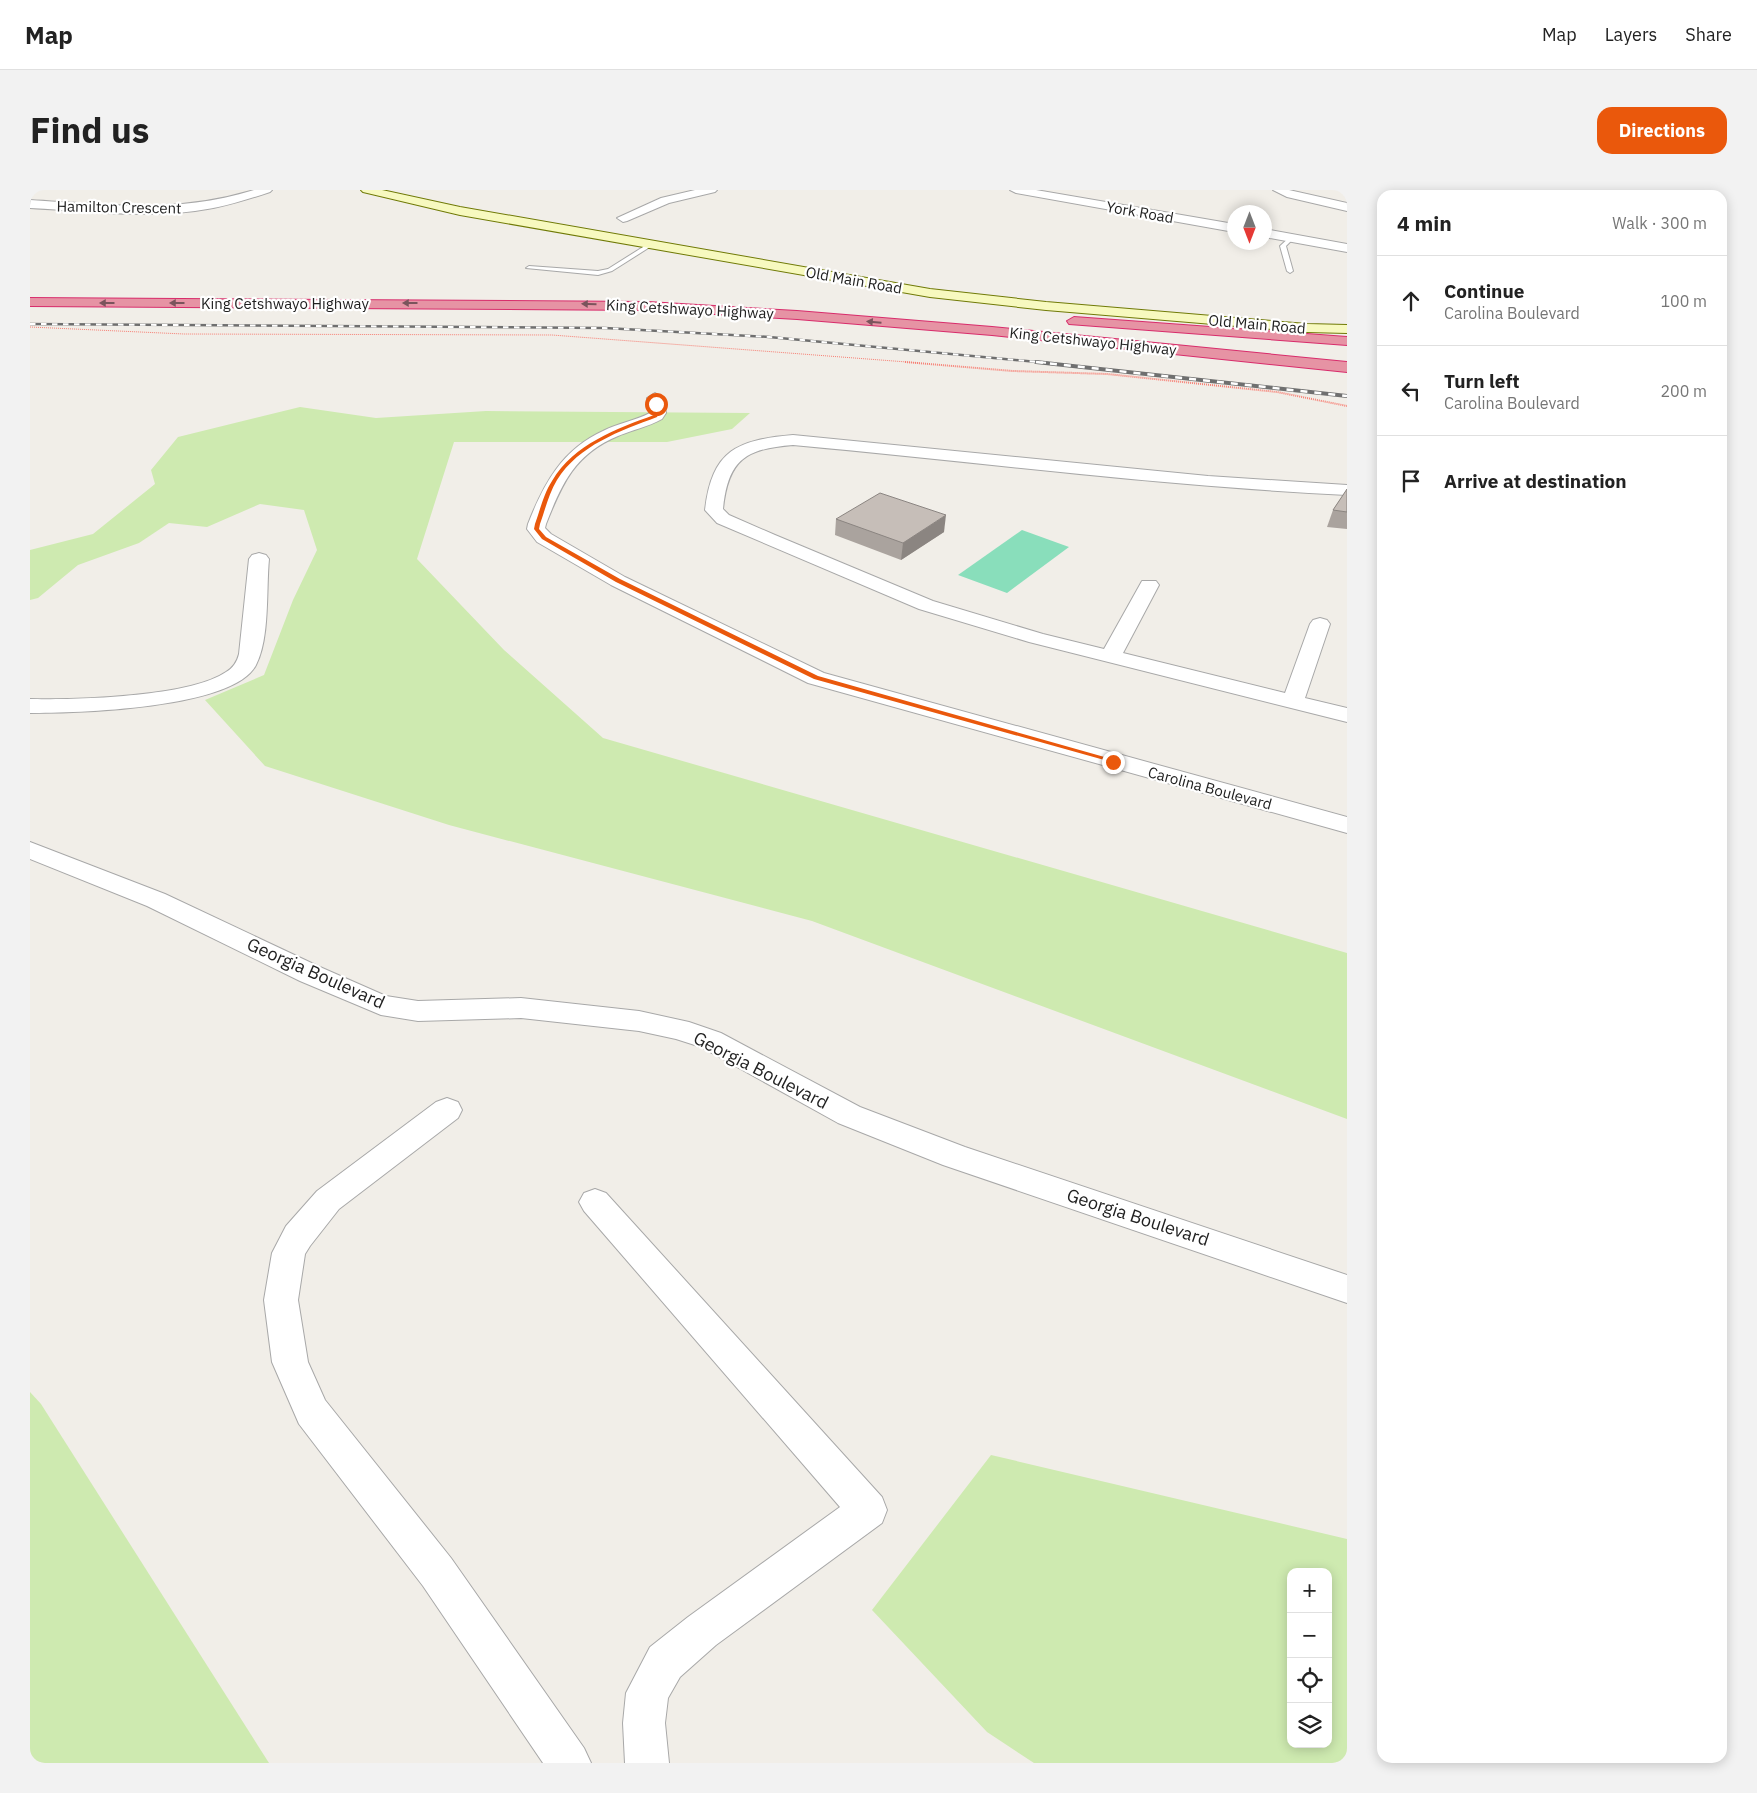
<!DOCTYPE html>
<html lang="en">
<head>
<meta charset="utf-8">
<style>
	:root { --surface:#fff; --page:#f2f2f2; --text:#222; --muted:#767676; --line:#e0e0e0; --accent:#ea580c }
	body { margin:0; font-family:"IBM Plex Sans",sans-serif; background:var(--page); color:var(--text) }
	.controls { position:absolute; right:15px; bottom:15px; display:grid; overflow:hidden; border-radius:10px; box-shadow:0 2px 12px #0003 }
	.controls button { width:45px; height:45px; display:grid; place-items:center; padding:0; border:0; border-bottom:1px solid var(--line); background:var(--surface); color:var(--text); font:25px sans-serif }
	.compass { position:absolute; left:1197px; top:15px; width:45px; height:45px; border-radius:50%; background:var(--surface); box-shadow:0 2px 12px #0003; rotate:180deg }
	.stop { position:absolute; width:15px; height:15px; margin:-11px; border:4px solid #ea580c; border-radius:50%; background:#fff }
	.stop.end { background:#ea580c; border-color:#fff; box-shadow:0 1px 5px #0008 }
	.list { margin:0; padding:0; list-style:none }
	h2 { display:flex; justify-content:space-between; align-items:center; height:65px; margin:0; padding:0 20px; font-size:21px }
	h2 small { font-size:16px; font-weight:400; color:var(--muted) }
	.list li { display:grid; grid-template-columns:32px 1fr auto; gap:15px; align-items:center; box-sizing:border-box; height:90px; padding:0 20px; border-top:1px solid var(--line) }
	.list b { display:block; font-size:19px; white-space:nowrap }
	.list p { margin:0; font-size:16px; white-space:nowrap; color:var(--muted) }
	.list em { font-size:16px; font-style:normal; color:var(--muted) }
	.icon { flex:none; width:28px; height:28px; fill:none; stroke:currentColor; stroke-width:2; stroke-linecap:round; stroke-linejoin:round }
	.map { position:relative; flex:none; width:1317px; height:1573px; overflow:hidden; border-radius:15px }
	header { display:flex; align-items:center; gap:30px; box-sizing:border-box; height:70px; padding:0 25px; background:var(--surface); border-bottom:1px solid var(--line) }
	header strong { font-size:24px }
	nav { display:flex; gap:28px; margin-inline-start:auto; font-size:18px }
	.intro { display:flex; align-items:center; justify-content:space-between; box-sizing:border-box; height:120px; padding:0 30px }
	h1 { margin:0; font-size:35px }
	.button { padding:12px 22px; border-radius:15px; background:var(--accent); color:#fff; font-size:18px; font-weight:700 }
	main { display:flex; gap:30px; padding:0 30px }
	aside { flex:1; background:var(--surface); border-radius:15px; box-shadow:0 2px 12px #0003 }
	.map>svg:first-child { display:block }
	.grass { fill:#ceeab0; fill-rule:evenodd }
	.pitch { fill:#89debb }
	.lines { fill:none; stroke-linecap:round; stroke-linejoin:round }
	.lane-casing { stroke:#a8a8a8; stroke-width:2 }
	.street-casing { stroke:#a8a8a8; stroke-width:2 }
	.secondary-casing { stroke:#707a07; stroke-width:2 }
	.highway-casing { stroke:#d82c6b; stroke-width:2 }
	.path-far1 { stroke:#f77e73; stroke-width:1; stroke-dasharray:1 1; stroke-linecap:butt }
	.path { stroke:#f77e73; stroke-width:2; stroke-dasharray:1 1; stroke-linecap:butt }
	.lane { fill:#fff; fill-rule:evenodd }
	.street { fill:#fff; fill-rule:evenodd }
	.secondary { fill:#f7f9bf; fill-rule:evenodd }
	.highway { fill:#e693a4; fill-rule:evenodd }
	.rail-far1-casing { stroke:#6f6f6f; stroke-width:2.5 }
	.rail-casing { stroke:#6f6f6f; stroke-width:4 }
	.rail-far1 { stroke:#fff; stroke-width:2; stroke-dasharray:5.5; stroke-linecap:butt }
	.rail { stroke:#fff; stroke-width:2.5; stroke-dasharray:7; stroke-linecap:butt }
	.wall { fill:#aaa39e }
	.shaded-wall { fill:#8b8581 }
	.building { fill:#c6beb8; stroke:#8b8581 }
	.oneway { fill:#7a545c }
	.route { fill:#ea580c }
	.labels { text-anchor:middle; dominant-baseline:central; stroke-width:4.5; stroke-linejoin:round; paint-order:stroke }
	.far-street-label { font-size:15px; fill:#212121; stroke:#fff }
	.street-label { font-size:18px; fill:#212121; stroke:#fff }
</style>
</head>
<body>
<header>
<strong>Map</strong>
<nav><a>Map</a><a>Layers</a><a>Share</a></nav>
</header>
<div class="intro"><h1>Find us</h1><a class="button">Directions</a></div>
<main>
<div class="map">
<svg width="1317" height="1573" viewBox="0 0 1317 1573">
	<rect width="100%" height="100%" fill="#f1eee8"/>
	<!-- grass -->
	<g class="grass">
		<polygon points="270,217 346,228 456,221 720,223 702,239 637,252 424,252 387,369 474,460 573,548 1317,763 1317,929 782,731 419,635 235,576 175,510 234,485 263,410 287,360 274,320 230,314 177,337 139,333 109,353 48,375 8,408 0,410 0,360 63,344 125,294 121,280 148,247"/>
		<polygon points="0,1202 11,1214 239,1573 0,1573"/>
		<path d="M961,1265L1317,1349V1573H1004L957,1542L842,1420ZM1261,1382H1298V1554H1261Z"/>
	</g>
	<!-- pitch -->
	<polygon class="pitch" points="992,340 1039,357 977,403 928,385"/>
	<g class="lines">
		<!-- lane casing -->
		<g class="lane-casing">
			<g id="lane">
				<polygon points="1261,46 1264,48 1256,56 1263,81 1260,83 1257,81 1250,56"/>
				<polygon points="621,52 623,55 582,81 568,85 496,78 499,76 568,81 578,79"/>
			</g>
		</g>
		<!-- street casing -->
		<g class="street-casing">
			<g id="street">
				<path d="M224,0H242L240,2C216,10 191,18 165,21C111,28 55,21 0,18V10C81,15 145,24 224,0Z"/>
				<polygon points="665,0 687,0 685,2 639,13 597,31 593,32 587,28 631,8"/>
				<polygon points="980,0 1006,0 1204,34 1204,42 986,3"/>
				<polygon points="1243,0 1259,0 1317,13 1317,21 1257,7"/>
				<polygon points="1234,39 1317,54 1317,62 1234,47"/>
				<path d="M625,203L633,208L636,223L632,229C618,237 602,240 588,246C545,264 532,293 516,334L515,338L521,344L595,387L794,483L1317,627V643L778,493L581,395L507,352L497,339L498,334C514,293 532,260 573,241C588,233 605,231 620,223L617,208Z"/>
				<path d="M763,245L1178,286L1317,295V305C1132,296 948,272 763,255C716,259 698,269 693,319L699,325L745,345L903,411L1013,444L1074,459L1112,391H1126L1129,395L1093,463L1255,503L1280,434L1283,430L1290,428L1297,430L1300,434L1275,508L1317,518V532L999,452L889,419L687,333L675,320C682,260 707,250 763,245Z"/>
				<path d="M229,363L236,365L239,369C236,400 240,448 226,475C204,519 45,523 0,523V509C45,510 160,507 196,482C203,478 207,472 209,464L219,369L222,365Z"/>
				<polygon points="0,652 135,704 290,777 356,806 388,811 491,808 609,821 659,832 691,843 830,917 935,957 1317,1085 1317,1113 913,975 808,933 671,857 646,849 609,841 491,828 388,831 351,825 270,791 117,716 0,669"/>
				<polygon points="417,908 428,912 432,920 428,928 309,1019 280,1056 275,1064 268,1110 278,1172 295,1210 421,1368 554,1558 561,1573 513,1573 393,1396 269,1234 242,1172 234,1110 242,1063 256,1036 287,1001 406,912"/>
				<polygon points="565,999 576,1003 852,1307 857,1320 852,1333 686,1455 650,1487 638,1508 635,1533 639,1573 595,1573 593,1533 596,1503 620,1457 658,1427 810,1317 554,1021 549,1012 554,1003"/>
			</g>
		</g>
		<!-- secondary casing -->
		<g class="secondary-casing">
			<polygon id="secondary" points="331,0 352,0 430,17 900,99 1016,112 1277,134 1317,135 1317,143 1277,142 1016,120 900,107 430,25 333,2"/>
		</g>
		<!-- highway casing -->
		<g class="highway-casing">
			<g id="highway">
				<polygon points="0,108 618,112 767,121 962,137 1317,172 1317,182 962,145 767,129 618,120 0,116"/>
				<polygon points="1044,127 1317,147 1317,155 1039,134 1037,131"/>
			</g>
		</g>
		<!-- path-far1 -->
		<polyline class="path-far1" points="0,137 154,144 522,145 890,173"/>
		<!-- path -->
		<polyline class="path" points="875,172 983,181 1077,184 1247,202 1317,216"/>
		<!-- lane -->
		<use href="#lane" class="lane"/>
		<!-- street -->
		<use href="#street" class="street"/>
		<!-- secondary -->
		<use href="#secondary" class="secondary"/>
		<!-- highway -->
		<use href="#highway" class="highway"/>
		<!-- rail-far1 casing -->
		<g class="rail-far1-casing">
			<polyline id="rail-far1" points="0,134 575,138 739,147 1018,173"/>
		</g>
		<!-- rail casing -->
		<g class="rail-casing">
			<polyline id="rail" points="1006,172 1317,206"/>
		</g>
		<!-- rail-far1 -->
		<use href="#rail-far1" class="rail-far1"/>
		<!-- rail -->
		<use href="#rail" class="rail"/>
	</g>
	<!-- wall -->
	<g class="wall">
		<polygon points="1317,299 1317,339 1297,337 1303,320"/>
		<polygon points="806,329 914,342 871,370 805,345"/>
	</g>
	<!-- shaded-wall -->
	<polygon class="shaded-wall" points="916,325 914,342 871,370 873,353"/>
	<!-- building -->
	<g class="building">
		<polygon points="1317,299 1317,322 1303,320"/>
		<polygon points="850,303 916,325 873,353 806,329"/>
	</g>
	<!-- one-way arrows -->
	<defs><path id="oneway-solid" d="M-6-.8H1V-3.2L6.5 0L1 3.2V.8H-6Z" transform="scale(1.25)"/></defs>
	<g class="oneway">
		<use href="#oneway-solid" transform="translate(77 113) rotate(-180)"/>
		<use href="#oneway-solid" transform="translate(147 113) rotate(-180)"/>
		<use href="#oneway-solid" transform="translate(380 113) rotate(180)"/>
		<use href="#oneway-solid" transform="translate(559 114) rotate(-179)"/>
		<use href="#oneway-solid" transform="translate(844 132) rotate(-175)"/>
	</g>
	<!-- route -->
	<path class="route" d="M627,213L630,222L627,227C590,241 549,255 527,290C519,303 515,320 510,334L509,339L516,347L590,389L788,486L1085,570V573L784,489L586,392L512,349L504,339L505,334C510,320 514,303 522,291C544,254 586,239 624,225L625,222L623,214Z"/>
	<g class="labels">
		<!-- far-street labels -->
		<g class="far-street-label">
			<text transform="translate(89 17) rotate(1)">Hamilton Crescent</text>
			<text transform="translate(1110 22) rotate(10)">York Road</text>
			<text transform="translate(824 90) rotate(10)">Old Main Road</text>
			<text x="255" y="113">King Cetshwayo Highway</text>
			<text transform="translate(660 119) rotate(3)">King Cetshwayo Highway</text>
			<text transform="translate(1227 134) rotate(5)">Old Main Road</text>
			<text transform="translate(1063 151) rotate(6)">King Cetshwayo Highway</text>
			<text transform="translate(1180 598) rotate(15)">Carolina Boulevard</text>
		</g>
		<!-- street labels -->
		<g class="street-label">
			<text transform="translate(286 783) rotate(24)">Georgia Boulevard</text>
			<text transform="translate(731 880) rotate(27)">Georgia Boulevard</text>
			<text transform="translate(1108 1027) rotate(18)">Georgia Boulevard</text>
		</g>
	</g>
</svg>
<div class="controls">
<button>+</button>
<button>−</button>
<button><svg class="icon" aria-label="locate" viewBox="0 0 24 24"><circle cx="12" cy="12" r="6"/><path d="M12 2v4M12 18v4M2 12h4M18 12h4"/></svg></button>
<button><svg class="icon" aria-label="layers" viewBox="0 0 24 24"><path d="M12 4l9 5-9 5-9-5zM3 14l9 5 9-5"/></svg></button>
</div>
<svg class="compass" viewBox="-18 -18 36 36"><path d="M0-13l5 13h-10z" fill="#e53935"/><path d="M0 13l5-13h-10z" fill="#767676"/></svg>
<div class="stop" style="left:626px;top:214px"></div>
<div class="stop end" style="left:1083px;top:572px"></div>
</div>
<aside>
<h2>4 min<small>Walk · 300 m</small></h2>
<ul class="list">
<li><svg class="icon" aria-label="ahead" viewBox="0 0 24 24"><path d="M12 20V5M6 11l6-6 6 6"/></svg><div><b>Continue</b><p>Carolina Boulevard</p></div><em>100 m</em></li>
<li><svg class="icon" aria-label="left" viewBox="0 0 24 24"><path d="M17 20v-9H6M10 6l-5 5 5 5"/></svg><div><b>Turn left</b><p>Carolina Boulevard</p></div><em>200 m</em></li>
<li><svg class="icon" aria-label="arrive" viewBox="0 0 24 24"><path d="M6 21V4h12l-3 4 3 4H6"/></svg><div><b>Arrive at destination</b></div></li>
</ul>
</aside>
</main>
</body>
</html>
